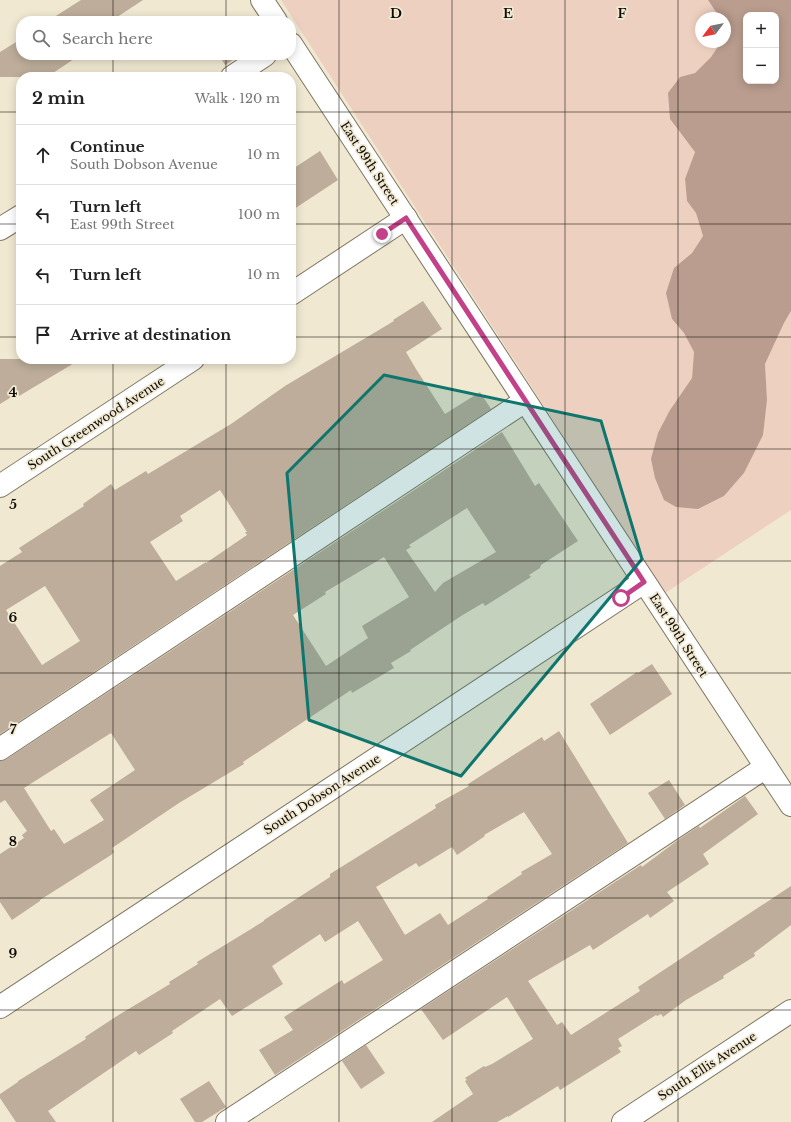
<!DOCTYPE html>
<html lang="en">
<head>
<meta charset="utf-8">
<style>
	:root { --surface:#fff; --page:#f2f2f2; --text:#222; --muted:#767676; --line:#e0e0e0 }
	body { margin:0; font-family:"Libre Baskerville",serif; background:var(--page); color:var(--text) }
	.controls { position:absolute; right:12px; top:12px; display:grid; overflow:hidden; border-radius:8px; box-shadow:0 2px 10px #0003 }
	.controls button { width:36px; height:36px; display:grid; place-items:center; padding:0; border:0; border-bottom:1px solid var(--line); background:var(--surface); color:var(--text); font:20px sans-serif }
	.compass { position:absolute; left:695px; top:12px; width:36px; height:36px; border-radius:50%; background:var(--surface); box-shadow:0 2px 10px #0003; rotate:238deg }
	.stop { position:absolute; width:12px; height:12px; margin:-9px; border:3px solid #c34188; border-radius:50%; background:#fff }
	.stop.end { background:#c34188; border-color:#fff; box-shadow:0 1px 4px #0008 }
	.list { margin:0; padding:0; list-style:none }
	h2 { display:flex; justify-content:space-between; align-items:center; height:52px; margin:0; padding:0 16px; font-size:17px }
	h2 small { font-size:13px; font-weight:400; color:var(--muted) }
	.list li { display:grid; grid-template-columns:26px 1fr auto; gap:12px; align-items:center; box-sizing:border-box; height:60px; padding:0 16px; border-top:1px solid var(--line) }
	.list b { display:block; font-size:15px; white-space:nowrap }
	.list p { margin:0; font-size:13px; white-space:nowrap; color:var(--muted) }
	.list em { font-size:13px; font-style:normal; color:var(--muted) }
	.icon { flex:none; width:22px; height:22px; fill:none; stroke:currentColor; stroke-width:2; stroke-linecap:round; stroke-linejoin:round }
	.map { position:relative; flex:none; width:791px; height:1122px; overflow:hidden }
	.search { position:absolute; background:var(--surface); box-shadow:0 2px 10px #0003; left:16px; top:16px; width:280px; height:44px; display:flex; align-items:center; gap:10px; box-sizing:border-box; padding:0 14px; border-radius:16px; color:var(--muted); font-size:15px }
	.panel { position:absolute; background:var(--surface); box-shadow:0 2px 10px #0003; left:16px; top:72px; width:280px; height:292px; border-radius:16px }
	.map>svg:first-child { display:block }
	.green { fill:#edd0c0 }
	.forest { fill:#ba9d8e; fill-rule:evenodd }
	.building { fill:#bdad9a; fill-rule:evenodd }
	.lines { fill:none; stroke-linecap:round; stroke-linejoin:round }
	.minor-casing { stroke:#7f7762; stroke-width:24 }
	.minor { stroke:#fff; stroke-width:22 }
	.route { stroke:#c34188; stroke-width:5 }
	.marked { fill:#0f766e; fill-opacity:0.2; stroke:#0f766e; stroke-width:3; stroke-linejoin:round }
	.grid { fill:none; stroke:#0e0b05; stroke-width:1; stroke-opacity:0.55 }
	.labels { text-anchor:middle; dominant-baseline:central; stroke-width:3.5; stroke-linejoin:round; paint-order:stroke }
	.street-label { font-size:12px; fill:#0e0b05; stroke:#f0e8d1 }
	.grid-label { font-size:13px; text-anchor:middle; font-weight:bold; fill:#0e0b05; stroke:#f0e8d1; stroke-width:3.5; stroke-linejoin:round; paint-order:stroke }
</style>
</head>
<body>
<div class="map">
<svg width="791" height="1122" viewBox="0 0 791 1122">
	<rect width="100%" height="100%" fill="#f0e8d1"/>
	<!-- green -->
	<polygon class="green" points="281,0 708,0 720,18 701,18 701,42 721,42 711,57 695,73 680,77 670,119 695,152 685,179 687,201 696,213 703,236 692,253 674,268 672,319 684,333 694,352 692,378 670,410 698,509 724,496 744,473 767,400 765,364 784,323 791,311 791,510 665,593"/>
	<!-- forest -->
	<path class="forest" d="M708,0H791V311L784,323L765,364L767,400L763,435L744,473L724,496L698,509L676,507L664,500L655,478L651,459L658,433L670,410L692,378L694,352L684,333L672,319L666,293L674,268L692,253L703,236L696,213L687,201L685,179L695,152L670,119L668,93L680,77L695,73L711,57L721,42H725V18H720ZM746,15H776V81H746Z"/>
	<!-- building -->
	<g class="building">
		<polygon points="81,0 143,0 111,21 48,21"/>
		<polygon points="21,39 21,55 80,55 47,77 0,77 0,52"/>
		<polygon points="219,55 241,55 225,65"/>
		<polygon points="320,151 338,180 291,211 291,170"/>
		<path d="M423,301L442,329L406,352L416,369L445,414L480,392L491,409L0,734V566L22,552L19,548L84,506L83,504L111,484L115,490L146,471L148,474L231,424L285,386L394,321L393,320ZM220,490L247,532H245L247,535L206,563V562L176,581L150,542L183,521L180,516ZM45,586L80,641L42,665L6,610Z"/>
		<polygon points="0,359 81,359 19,396 18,393 0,404"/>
		<path d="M502,432L535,486L539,483L578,541L541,565L540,568L529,575L531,577L485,606L483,603L461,616L410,650L411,651L391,663L394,668L352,693L351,690L243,762L244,764L179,803L112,848L114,852L111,855L40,900V901L12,920L0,902V854L24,838L22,835L27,831L5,800L0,803V761L7,759ZM467,508L496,552L443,583L435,592L406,550L411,547L409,545ZM384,557L409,597L362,626L368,638L326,666L293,615L326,594L325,592ZM111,733L135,770L90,800L104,820L64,844L54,829L51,831L24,788Z"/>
		<polygon points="652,664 672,694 610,735 590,704 637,672 638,673"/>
		<path d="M559,731L628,843L275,1075L259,1050L293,1030L284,1017L342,980L344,984L383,960L358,921L325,942L320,934L272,966L283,984L232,1016L220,999L172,1031L173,1033L139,1055L136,1051L48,1111L56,1122H16L0,1098V1094L18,1082V1081L86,1039L85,1037L117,1016L170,984L169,982L198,964L197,962L264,921V920L330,877V874L436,808L435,805L469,786L468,784L542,737L544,741ZM524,812L552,854L521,872L522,874L487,897L488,899L448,925L440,913L405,935L376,887L416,863L419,867L452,847L457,855L485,836L484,835Z"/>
		<polygon points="669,780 685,805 665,819 648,793"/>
		<polygon points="745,796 758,814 703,854 709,864 667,892 674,901 650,918 648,914 593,950 590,945 528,981 557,1025 562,1022 571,1035 640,991 638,987 791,886 791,925 754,953 755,956 723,976 724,978 686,1000 663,1017 661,1014 657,1016 656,1015 618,1039 622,1046 618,1048 621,1052 560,1090 558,1086 508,1117 508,1116 497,1122 432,1122 473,1094 465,1081 467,1080 465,1078 484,1066 485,1067 492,1064 533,1039 507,997 443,1040 421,1009 641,865 642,867 678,840 699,826 700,828"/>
		<polygon points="366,1045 385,1073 361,1089 342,1061"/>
		<polygon points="209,1081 226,1107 202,1122 195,1122 180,1099"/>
	</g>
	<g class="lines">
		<!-- minor casing -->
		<g class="minor-casing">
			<g id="minor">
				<polyline points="262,0 276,21"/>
				<polyline points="291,44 791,805"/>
				<polyline points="232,77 265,55"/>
				<polyline points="0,229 21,216"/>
				<polyline points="291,294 406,218"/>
				<polyline points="0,486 193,359"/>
				<polyline points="0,749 525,401"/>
				<polyline points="0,1007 644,582"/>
				<polyline points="227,1122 766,767"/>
				<polyline points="623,1122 791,1011"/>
			</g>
		</g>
		<!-- minor -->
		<use href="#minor" class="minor"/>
	</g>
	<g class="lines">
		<!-- route -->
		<polyline class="route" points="382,234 406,218 644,582 621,598"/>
	</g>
	<!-- marked area -->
	<path class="marked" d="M384,375L601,421L642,559L461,776L309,720L287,473Z"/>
	<!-- grid -->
	<path class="grid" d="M113,0V21M226,0V21M339,0V1122M452,0V1122M565,0V1122M678,0V1122M113,55V77M226,55V77M0,112H21M291,112H791M0,224H21M291,224H791M0,337H21M291,337H791M113,359V1122M226,359V1122M0,449H791M0,561H791M0,673H791M0,785H791M0,898H791M0,1010H791"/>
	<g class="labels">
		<!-- street labels -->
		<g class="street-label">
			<text transform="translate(370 163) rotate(57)">East 99th Street</text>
			<text transform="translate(96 423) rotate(-33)">South Greenwood Avenue</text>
			<text transform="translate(679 635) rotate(57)">East 99th Street</text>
			<text transform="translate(322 794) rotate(-33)">South Dobson Avenue</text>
			<text transform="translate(707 1066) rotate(-33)">South Ellis Avenue</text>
		</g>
	</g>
	<g class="grid-label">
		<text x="396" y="18">D</text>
		<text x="508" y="18">E</text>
		<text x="622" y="18">F</text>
		<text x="13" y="397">4</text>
		<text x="13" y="509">5</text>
		<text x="13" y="622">6</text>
		<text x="13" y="734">7</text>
		<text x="13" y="846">8</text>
		<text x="13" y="958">9</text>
	</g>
</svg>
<div class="controls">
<button>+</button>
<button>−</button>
</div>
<svg class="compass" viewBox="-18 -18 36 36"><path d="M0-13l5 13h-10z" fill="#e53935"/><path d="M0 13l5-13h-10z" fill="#767676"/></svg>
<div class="stop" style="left:621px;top:598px"></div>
<div class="stop end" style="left:382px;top:234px"></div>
<div class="search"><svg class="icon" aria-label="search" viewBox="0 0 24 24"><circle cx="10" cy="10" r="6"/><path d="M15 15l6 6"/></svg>Search here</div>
<section class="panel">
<h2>2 min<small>Walk · 120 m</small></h2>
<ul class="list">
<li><svg class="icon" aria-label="ahead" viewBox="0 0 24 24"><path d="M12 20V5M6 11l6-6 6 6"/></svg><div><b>Continue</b><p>South Dobson Avenue</p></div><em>10 m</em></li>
<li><svg class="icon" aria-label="left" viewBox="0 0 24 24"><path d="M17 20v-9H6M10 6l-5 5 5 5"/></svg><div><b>Turn left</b><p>East 99th Street</p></div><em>100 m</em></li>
<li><svg class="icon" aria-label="left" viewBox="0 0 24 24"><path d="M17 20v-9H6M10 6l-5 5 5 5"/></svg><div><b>Turn left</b></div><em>10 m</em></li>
<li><svg class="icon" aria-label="arrive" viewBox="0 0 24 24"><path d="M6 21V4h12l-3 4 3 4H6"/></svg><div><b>Arrive at destination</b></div></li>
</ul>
</section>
</div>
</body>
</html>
